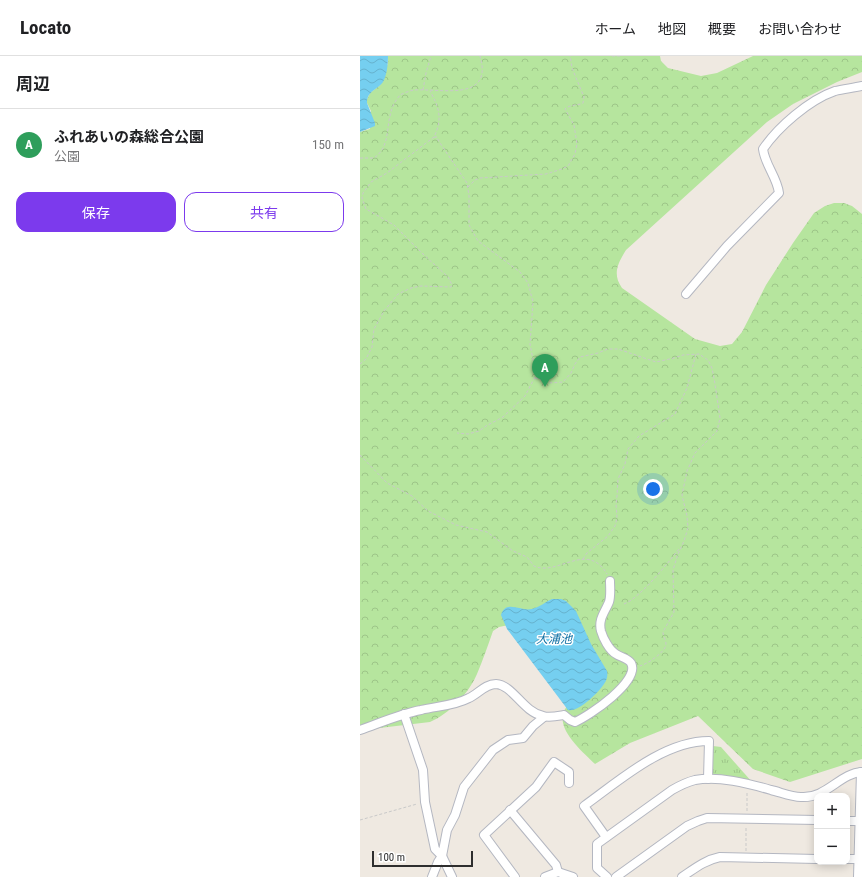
<!DOCTYPE html>
<html lang="ja">
<head>
<meta charset="utf-8">
<style>
	:root { --surface:#fff; --page:#f6f6f6; --text:#202124; --muted:#757577; --line:#e0e0e0; --accent:#7c3aed }
	body { margin:0; font-family:"Roboto Condensed","Noto Sans JP",sans-serif; background:var(--page); color:var(--text) }
	.controls { position:absolute; right:12px; bottom:12px; display:grid; overflow:hidden; border-radius:8px; box-shadow:0 2px 10px #0003 }
	.controls button { width:36px; height:36px; display:grid; place-items:center; padding:0; border:0; border-bottom:1px solid var(--line); background:var(--surface); color:var(--text); font:20px sans-serif }
	.scale { position:absolute; left:12px; bottom:10px; width:101px; box-sizing:border-box; padding-left:4px; border:2px solid #2e2e2e; border-top:0; font-size:11px; line-height:14px; white-space:nowrap; color:#2e2e2e; -webkit-text-stroke:3px #fff; paint-order:stroke }
	.you { position:absolute; left:293px; top:433px; width:14px; height:14px; margin:-10px; border:3px solid #fff; border-radius:50%; background:#1a73e8; box-shadow:0 0 0 6px #1a73e833 }
	.badge { display:grid; place-items:center; width:26px; height:26px; border-radius:50%; background:var(--accent); color:#fff; font-size:13px; font-weight:700 }
	.pin { position:absolute; translate:-50% -33px; filter:drop-shadow(0 1px 2px #0008) }
	.pin::after { content:''; position:absolute; top:21px; width:14px; height:12px; background:inherit; clip-path:polygon(0 0,100% 0,50% 100%) }
	.list { margin:0; padding:0; list-style:none }
	h2 { display:flex; justify-content:space-between; align-items:center; height:52px; margin:0; padding:0 16px; font-size:17px }
	h2 small { font-size:13px; font-weight:400; color:var(--muted) }
	.list li { display:grid; grid-template-columns:26px 1fr auto; gap:12px; align-items:center; box-sizing:border-box; height:72px; padding:0 16px; border-top:1px solid var(--line) }
	.list b { display:block; font-size:15px; white-space:nowrap }
	.list p { margin:0; font-size:13px; white-space:nowrap; color:var(--muted) }
	.list em { font-size:13px; font-style:normal; color:var(--muted) }
	.actions { display:flex; gap:8px; padding:12px 16px }
	.actions a { flex:1; padding:9px 0; border:1px solid var(--accent); border-radius:12px; text-align:center; font-size:14px; color:var(--accent) }
	.actions .main { background:var(--accent); color:#fff }
	.map { position:relative; flex:none; width:502px; height:821px; overflow:hidden }
	header { display:flex; align-items:center; gap:24px; box-sizing:border-box; height:56px; padding:0 20px; background:var(--surface); border-bottom:1px solid var(--line) }
	header strong { font-size:19px }
	nav { display:flex; gap:22px; margin-inline-start:auto; font-size:14px }
	main { display:flex }
	aside { flex:1; background:var(--surface) }
	.map>svg:first-child { display:block }
	.grass { fill:url(#grass-tufts) }
	.forest { fill:url(#forest-crowns) }
	.water { fill:url(#water-waves) }
	.lines { fill:none; stroke-linecap:round; stroke-linejoin:round }
	.minor-casing { stroke:#b4b7c1; stroke-width:10 }
	.path { stroke:#c9c9c9; stroke-width:1; stroke-dasharray:3 2; stroke-linecap:butt }
	.minor { stroke:#fff; stroke-width:8 }
	.labels { text-anchor:middle; dominant-baseline:central; stroke-width:3; stroke-linejoin:round; paint-order:stroke }
	.water-label { font-size:12px; font-style:italic; fill:#0d6fa3; stroke:#fff }
</style>
</head>
<body>
<header>
<strong>Locato</strong>
<nav><a>ホーム</a><a>地図</a><a>概要</a><a>お問い合わせ</a></nav>
</header>
<main>
<aside>
<h2>周辺<small></small></h2>
<ul class="list">
<li><span class="badge" style="background:#2e9e5b">A</span><div><b>ふれあいの森総合公園</b><p>公園</p></div><em>150 m</em></li>
</ul>
<div class="actions"><a class="main">保存</a><a>共有</a></div>
</aside>
<div class="map">
<svg width="502" height="821" viewBox="0 0 502 821">
	<defs>
		<pattern id="grass-tufts" width="24" height="20" patternUnits="userSpaceOnUse"><rect width="24" height="20" fill="#b6e59e"/><path d="M3 7l-1-3M5 7V3M7 7l1-3M15 17l-1-3M17 17v-4M19 17l1-3" fill="none" stroke="#9dc588"/></pattern>
		<pattern id="forest-crowns" width="20" height="18" patternUnits="userSpaceOnUse"><rect width="20" height="18" fill="#b6e59e"/><path d="M2 6a3 3 0 1 1 6 0M12 15a3 3 0 1 1 6 0" fill="none" stroke="#9dc588"/></pattern>
		<pattern id="water-waves" width="16" height="10" patternUnits="userSpaceOnUse"><rect width="16" height="10" fill="#75cff0"/><path d="M0 5q4-4 8 0t8 0" fill="none" stroke="#66b2ce"/></pattern>
	</defs>
	<rect width="100%" height="100%" fill="#efe9e1"/>
	<!-- grass -->
	<polygon class="grass" points="353,690 361,691 392,726 352,720"/>
	<!-- forest -->
	<path class="forest" d="M28,0H300L301,5L308,12L341,20L357,17L393,0H502V16L477,26L433,48L407,66L266,194C258,207 252,218 262,232L335,283L360,290L372,288L382,276L406,229L433,187L454,157L465,150L474,147H484L492,150L502,158V703L430,726L393,713L338,660L270,687L235,708C223,696 196,674 204,655C205,652 208,650 209,647L154,568L139,571L133,575C128,589 123,604 117,618C109,637 89,658 70,666L11,673L0,676V76L10,73L11,55L7,47V43L10,37L20,29L28,7Z"/>
	<!-- water -->
	<g class="water">
		<path d="M0,0H28C28,8 27,19 23,26C17,34 7,35 7,47L15,67V70L0,76Z"/>
		<path d="M192,543H201L206,545L216,555L231,588L247,615C248,620 247,624 244,628C239,636 218,657 208,654L147,573L141,559C146,543 161,556 172,553C180,551 185,546 192,543Z"/>
	</g>
	<g class="lines">
		<!-- minor casing -->
		<g class="minor-casing">
			<g id="minor">
				<path d="M326,238L367,190L419,137C417,121 405,109 403,93C418,71 449,44 475,35C483,33 493,32 502,30"/>
				<polyline points="44,658 63,714 65,746 75,793 82,800 92,821"/>
				<path d="M0,674C20,667 40,658 61,654C77,650 94,650 109,642C118,638 125,628 136,628C153,629 163,656 183,660C189,662 198,660 204,659L210,664L215,666C229,660 281,625 271,607C268,602 260,601 256,598C249,594 243,582 241,575C238,563 245,556 249,546C251,540 250,531 250,525"/>
				<polyline points="150,754 196,809 198,816"/>
				<polyline points="487,765 499,765"/>
				<path d="M246,781L224,750C259,725 303,685 349,685L348,723"/>
				<polyline points="487,803 499,803"/>
				<polyline points="72,821 78,806 82,800 87,774 95,759 104,731 133,694 148,684 163,682 173,670 184,661"/>
				<polyline points="155,821 124,779 176,731 194,706 209,716 209,727"/>
				<polyline points="185,821 198,816 213,821"/>
				<path d="M247,821L237,812V788L312,734C319,730 327,726 335,724C359,720 387,727 411,734C420,736 431,741 441,741C466,743 480,717 502,716"/>
				<polyline points="256,821 327,770 338,765 347,762 457,764"/>
				<path d="M322,821C334,813 345,804 360,801L457,803"/>
				<polyline points="498,821 501,716"/>
			</g>
		</g>
		<!-- path -->
		<g class="path">
			<polyline points="252,0 262,0"/>
			<polyline points="63,34 66,17 71,0"/>
			<polyline points="74,81 77,81 78,84 107,127 109,140 109,169 118,185 160,216 168,227 173,246 170,288 176,319 165,340 143,361 126,370 119,375 108,378 97,377"/>
			<path d="M0,102H14C30,91 26,72 31,56C32,50 36,44 40,39C44,37 49,35 54,34C79,32 134,47 120,0"/>
			<path d="M108,131L115,124L120,122L186,118L202,113L208,110L215,98L217,88L214,69L205,53C210,48 217,50 223,47L224,41L212,12L210,0"/>
			<path d="M0,308L6,303L12,291L14,273L24,255L38,238L51,232L61,230L91,231L92,229L88,221L63,198L34,169L6,153L2,142L3,137L11,126L27,117L74,81C83,63 79,51 70,35"/>
			<path d="M175,322L192,327L203,326L211,317L215,308L220,301L238,297L248,293H258L296,306L314,302L323,299L339,298L348,304L352,312L355,328L360,362L357,375L335,397L327,415L322,439L327,460L328,472L324,485L318,498L313,514L314,556L303,576C303,580 306,584 306,588C306,596 287,608 280,610"/>
			<path d="M0,399L27,427L52,440L68,455L96,469L127,476L153,495L167,501L174,510C197,521 227,484 247,518"/>
			<polyline points="223,503 227,497 248,480 255,470 257,462 256,448 257,440 258,423 265,408 268,393 279,380 315,358 327,332 336,298"/>
			<path d="M264,548C281,541 307,508 319,493"/>
			<polyline points="387,755 387,736"/>
			<polyline points="0,764 57,748"/>
			<polyline points="386,795 386,770"/>
		</g>
		<!-- minor -->
		<use href="#minor" class="minor"/>
	</g>
	<g class="labels">
		<!-- water labels -->
		<g class="water-label">
			<text x="194" y="583">大浦池</text>
		</g>
	</g>
</svg>
<div class="controls">
<button>+</button>
<button>−</button>
</div>
<div class="scale">100 m</div>
<div class="you"></div>
<div class="pin badge" style="left:185px;top:331px;background:#2e9e5b">A</div>
</div>
</main>
</body>
</html>
